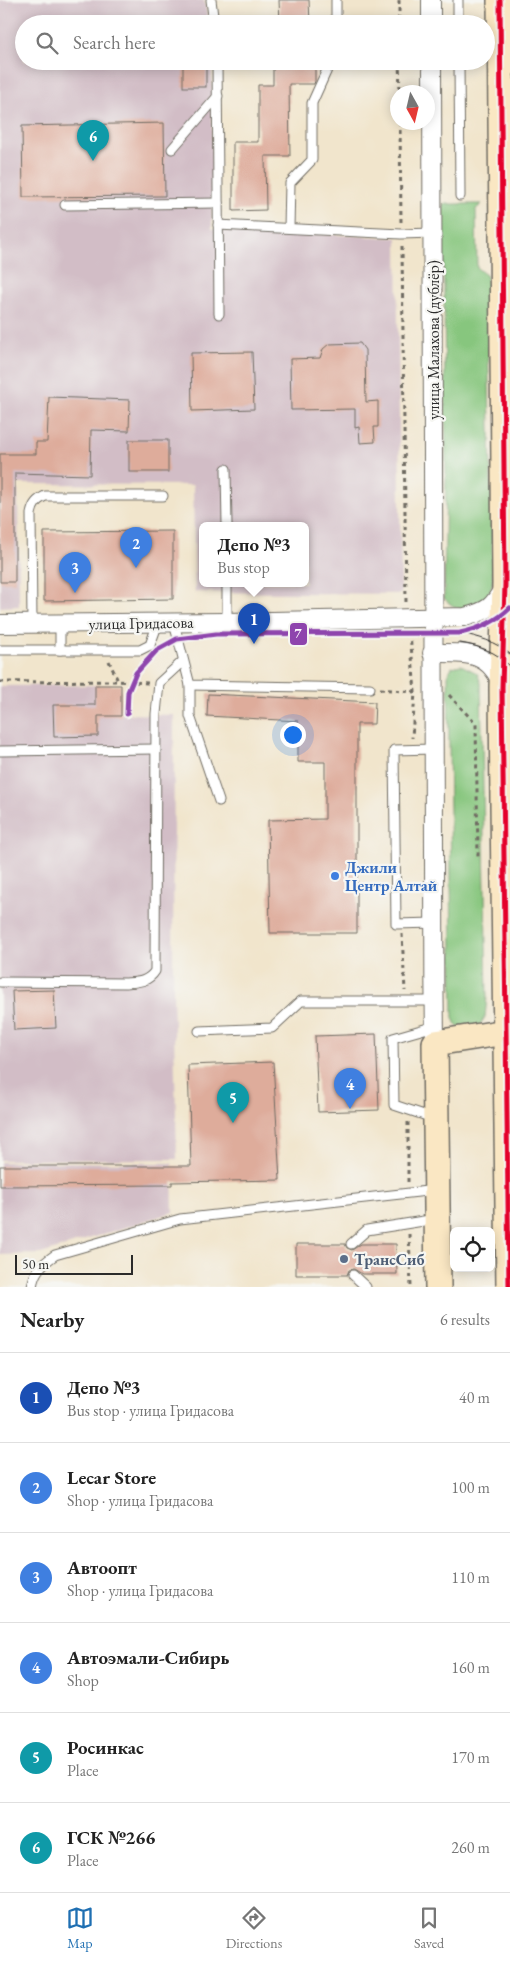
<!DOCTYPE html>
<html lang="en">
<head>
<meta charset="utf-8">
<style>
	:root { --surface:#fff; --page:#f2f2f2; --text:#222; --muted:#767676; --line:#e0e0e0; --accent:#1f6fb2 }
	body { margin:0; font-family:"EB Garamond",serif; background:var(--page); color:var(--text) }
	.controls { position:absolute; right:15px; bottom:15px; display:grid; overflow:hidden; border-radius:8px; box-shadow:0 2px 12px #0003 }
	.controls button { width:45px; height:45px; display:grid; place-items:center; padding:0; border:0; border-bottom:1px solid var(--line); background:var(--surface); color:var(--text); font:25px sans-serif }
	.compass { position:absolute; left:390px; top:85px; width:45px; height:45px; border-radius:50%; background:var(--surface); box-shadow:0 2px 12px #0003; rotate:172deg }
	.scale { position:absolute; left:15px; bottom:12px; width:118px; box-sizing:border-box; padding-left:5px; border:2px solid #2b2b2b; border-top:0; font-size:14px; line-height:18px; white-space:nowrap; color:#2b2b2b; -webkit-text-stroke:4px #f6f6f2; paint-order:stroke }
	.you { position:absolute; left:292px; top:734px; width:18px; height:18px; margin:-12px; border:4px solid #fff; border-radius:50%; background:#1a73e8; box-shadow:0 0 0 8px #1a73e833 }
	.badge { display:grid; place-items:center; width:32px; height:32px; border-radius:50%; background:var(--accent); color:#fff; font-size:16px; font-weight:700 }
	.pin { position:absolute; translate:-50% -41px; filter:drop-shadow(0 1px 2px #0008) }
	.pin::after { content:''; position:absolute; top:26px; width:18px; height:15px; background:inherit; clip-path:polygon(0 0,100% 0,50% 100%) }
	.popup { position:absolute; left:199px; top:522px; width:110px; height:65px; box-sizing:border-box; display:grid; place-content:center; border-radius:8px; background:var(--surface); filter:drop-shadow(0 1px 4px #0005); font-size:16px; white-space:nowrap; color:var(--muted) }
	.popup b { font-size:19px; color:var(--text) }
	.popup::after { content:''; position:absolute; left:50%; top:100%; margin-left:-10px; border:10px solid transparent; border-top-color:var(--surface) }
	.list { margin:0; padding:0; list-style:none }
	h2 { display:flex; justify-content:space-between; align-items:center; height:65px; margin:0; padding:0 20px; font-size:21px }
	h2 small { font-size:16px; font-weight:400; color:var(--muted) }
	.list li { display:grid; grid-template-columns:32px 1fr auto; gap:15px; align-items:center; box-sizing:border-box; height:90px; padding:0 20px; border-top:1px solid var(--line) }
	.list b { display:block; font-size:19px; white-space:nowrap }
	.list p { margin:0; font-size:16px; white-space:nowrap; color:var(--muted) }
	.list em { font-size:16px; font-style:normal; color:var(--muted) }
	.icon { flex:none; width:28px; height:28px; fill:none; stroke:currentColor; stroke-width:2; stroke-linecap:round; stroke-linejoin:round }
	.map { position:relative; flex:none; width:510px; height:1287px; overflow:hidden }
	.search { position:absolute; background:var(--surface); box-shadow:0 2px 12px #0003; left:15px; right:15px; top:15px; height:55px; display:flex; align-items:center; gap:12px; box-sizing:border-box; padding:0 18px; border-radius:28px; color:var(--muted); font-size:19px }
	.sheet { height:605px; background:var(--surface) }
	nav { display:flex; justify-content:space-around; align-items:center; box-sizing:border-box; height:70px; border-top:1px solid var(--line); background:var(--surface); font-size:14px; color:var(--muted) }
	nav a { display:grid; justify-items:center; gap:2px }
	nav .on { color:var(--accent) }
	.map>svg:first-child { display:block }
	.industrial { fill:#d2bdc6; fill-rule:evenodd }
	.green { fill:#87c67e; stroke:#597854 }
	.building { fill:#deac9b }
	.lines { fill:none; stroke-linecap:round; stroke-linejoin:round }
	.service-casing { stroke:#706c63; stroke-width:11 }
	.minor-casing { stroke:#706c63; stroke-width:20 }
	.secondary-casing { stroke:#706c63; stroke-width:28 }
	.path { stroke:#706c63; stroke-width:3; stroke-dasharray:4 4; stroke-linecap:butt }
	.service { stroke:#fff; stroke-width:9 }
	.minor { stroke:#fff; stroke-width:18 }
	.secondary { stroke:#fae7c3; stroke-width:25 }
	.tram { stroke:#2b2b2b; stroke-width:1 }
	.bus-1-casing { stroke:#f6f6f2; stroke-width:9 }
	.bus-1 { stroke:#e4002b; stroke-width:5 }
	.tram-1-casing { stroke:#f6f6f2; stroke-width:9 }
	.tram-1 { stroke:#8e44ad; stroke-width:5 }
	.shop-dot { fill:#3f7fe0; stroke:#f6f6f2; stroke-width:2 }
	.service-dot { fill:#5c6f8a; stroke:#f6f6f2; stroke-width:2 }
	.labels { text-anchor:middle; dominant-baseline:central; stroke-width:4.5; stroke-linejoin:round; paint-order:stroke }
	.street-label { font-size:16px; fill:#2b2b2b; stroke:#f6f6f2 }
	.shop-label { font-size:16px; font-weight:bold; fill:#366cbe; stroke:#f6f6f2; text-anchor:start }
	.service-label { font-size:16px; font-weight:bold; fill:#4e5e75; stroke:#f6f6f2; text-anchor:start }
	.line-badge { stroke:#f6f6f2; stroke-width:2 }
	.badge-label { font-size:14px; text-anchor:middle; font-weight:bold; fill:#fff }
</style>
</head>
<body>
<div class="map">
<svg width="510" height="1287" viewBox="0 0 510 1287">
	<rect width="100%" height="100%" fill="#f6f6f2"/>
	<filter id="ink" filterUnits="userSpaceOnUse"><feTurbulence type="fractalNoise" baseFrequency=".02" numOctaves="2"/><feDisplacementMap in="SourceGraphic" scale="10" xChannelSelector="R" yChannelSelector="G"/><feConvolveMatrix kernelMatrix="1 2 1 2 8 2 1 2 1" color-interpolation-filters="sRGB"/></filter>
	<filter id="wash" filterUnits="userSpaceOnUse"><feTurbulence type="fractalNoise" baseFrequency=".0096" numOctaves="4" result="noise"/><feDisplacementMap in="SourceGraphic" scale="20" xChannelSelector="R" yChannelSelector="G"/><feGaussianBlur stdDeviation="1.12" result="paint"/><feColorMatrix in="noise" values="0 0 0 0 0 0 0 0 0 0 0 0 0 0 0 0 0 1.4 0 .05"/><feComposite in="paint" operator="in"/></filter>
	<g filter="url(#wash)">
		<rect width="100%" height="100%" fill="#f1e5cc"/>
		<!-- industrial -->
		<g class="industrial">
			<path d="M0,0H204L209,24H24V61H212V229L397,238L401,594L195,592L193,485L18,484L19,606L0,607ZM203,525H305V583H203Z"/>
			<polygon points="121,685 121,714 174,715 173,989 177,1159 0,1160 0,686"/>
			<polygon points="0,1162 172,1163 173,1212 41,1254 0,1255"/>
		</g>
		<!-- green -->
		<g class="green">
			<path d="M443,204H482L476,209L477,268L487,276L493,581C491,587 490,594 486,600C475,615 454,611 444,598L446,476Z"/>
			<polygon points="461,665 477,673 481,683 487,997 485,1017 478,1028 460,1028 456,1025 453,1018 448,674 452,667"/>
		</g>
		<g id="blocks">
			<!-- building -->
			<g class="building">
				<polygon points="279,0 309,0 310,24 280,24"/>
				<rect x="183" y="61" width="23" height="26"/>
				<polygon points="273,61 315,61 315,81 314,84 289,84 290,156 265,156 266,210 233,211 233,142 258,142 258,85 273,85"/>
				<polygon points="164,123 165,196 23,197 22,126"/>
				<polygon points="360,343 365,350 366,402 378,401 378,427 374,427 375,442 360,443 359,427 355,428 355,409 291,410 290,359 320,358 323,349 329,344"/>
				<polygon points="252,352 254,409 192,411 191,353"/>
				<polygon points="49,397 130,400 129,431 91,430 90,475 15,473 15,582 0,582 0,454 36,454 36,442 47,442"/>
				<rect x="129" y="440" width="39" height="32"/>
				<polygon points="173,531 173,599 44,601 44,532"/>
				<polygon points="95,685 121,685 121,716 98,716 98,736 54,737 53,705 95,705"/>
				<polygon points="208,694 375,702 374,724 357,724 357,933 270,933 268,820 325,819 325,762 298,762 298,721 207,716"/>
				<polygon points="54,990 56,1028 14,1030 12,991"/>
				<polygon points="376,1034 379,1110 318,1112 315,1036"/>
				<polygon points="273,1062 280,1180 172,1182 172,1185 0,1186 0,1166 191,1166 188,1065"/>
				<polygon points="296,1244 345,1244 347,1248 352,1250 361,1244 396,1244 397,1274 362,1274 354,1269 349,1270 347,1275 296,1275"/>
			</g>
		</g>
	</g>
	<g filter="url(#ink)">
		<use href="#blocks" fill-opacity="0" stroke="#706c63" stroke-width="1"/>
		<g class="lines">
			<!-- service casing -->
			<g class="service-casing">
				<g id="service">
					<polyline points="211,0 214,24"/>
					<polyline points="336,0 336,24"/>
					<polyline points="458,0 458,24"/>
					<polyline points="217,61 219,314"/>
					<polyline points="459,61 460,196"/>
					<polyline points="172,149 218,96"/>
					<polyline points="65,205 218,203"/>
					<polyline points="218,225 401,234 433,233"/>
					<polyline points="289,228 290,183 312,160 312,103 331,61"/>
					<polyline points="226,469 227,525"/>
					<polyline points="227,583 227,622"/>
					<polyline points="174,623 190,685 370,688"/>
					<path d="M32,624L31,514C33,504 37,500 45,496H163"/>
					<polyline points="60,624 60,650"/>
					<polyline points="0,650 140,650 150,645 158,623"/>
					<polyline points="190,685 190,716 219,801"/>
					<polyline points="433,749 394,750 396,924 434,923"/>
					<polyline points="0,751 156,749"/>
					<path d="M0,982L126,983C138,982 148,982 155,971L156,714L159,683L183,661"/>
					<polyline points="199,1031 272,1028 301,1001 435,1001"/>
					<polyline points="433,1118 394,1105 393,1038 435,1026"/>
					<polyline points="351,1244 367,1230 436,1219"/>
					<polyline points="353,1275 366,1287"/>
					<path d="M32,1287C34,1271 42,1264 55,1255L180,1219L436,1190"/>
				</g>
			</g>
			<!-- minor casing -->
			<g class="minor-casing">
				<g id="minor">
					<polyline points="431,0 431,24"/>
					<path d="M432,61C435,389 431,716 435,1043"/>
					<path d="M0,624L227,622L465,617C488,611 493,607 504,587"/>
					<path d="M432,653C464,653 489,650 502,685"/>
				</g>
			</g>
			<!-- secondary casing -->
			<g class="secondary-casing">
				<g id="secondary">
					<polyline points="500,0 505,584 502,687 503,804 509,1287"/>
					<polyline points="438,1287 435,1043 506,1032"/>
				</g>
			</g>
			<!-- path -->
			<g class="path">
				<polyline points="399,0 399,24"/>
				<polyline points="399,61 400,92"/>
				<polyline points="400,122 401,224"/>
				<polyline points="402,246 406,604"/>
				<polyline points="410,633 415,692 412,738"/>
				<polyline points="109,661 118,681"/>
				<polyline points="0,682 118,681 149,683"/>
				<polyline points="380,689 415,692"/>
				<polyline points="449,695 476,724 478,858"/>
				<polyline points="402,934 405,991"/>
				<polyline points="408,1122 408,1183"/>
				<polyline points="409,1234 411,1287"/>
			</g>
			<!-- service -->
			<use href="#service" class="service"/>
			<!-- minor -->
			<use href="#minor" class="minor"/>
			<!-- secondary -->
			<use href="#secondary" class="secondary"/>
			<!-- tram -->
			<g class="tram">
				<path d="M460,633C479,637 495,641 510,654"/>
				<path d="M460,643C479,646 496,651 510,666"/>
			</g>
			<!-- bus-1 casing -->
			<g class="bus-1-casing">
				<polyline id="bus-1" points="500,0 505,584 502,687 509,1287"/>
			</g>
			<!-- bus-1 -->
			<use href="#bus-1" class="bus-1"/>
			<!-- tram-1 casing -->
			<g class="tram-1-casing">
				<path id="tram-1" d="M127,714L128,692L136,673L157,650L177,639L216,634L460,633C479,629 496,622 510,608"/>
			</g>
			<!-- tram-1 -->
			<use href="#tram-1" class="tram-1"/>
		</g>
	</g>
	<!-- markers -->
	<circle class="shop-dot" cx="335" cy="876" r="5"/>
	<circle class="service-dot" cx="344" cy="1259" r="5"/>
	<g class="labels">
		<!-- street labels -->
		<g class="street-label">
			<text transform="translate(433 340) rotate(-90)">улица Малахова (дублёр)</text>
			<text transform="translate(141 623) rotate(-1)">улица Гридасова</text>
		</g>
		<!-- shop labels -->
		<g class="shop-label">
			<text x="345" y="867">Джили<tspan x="345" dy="18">Центр Алтай</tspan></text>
		</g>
		<!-- service labels -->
		<g class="service-label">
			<text x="354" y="1259">ТрансСиб</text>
		</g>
	</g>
	<rect class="line-badge" x="289" y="622" width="19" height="24" rx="5" fill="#8e44ad"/>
	<g class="badge-label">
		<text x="298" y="638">7</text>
	</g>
</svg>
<div class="controls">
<button><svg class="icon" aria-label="locate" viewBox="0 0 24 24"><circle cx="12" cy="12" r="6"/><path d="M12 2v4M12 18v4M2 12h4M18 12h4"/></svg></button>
</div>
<svg class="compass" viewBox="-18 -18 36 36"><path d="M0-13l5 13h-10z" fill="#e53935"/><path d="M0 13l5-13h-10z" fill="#767676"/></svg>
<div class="scale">50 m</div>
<div class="you"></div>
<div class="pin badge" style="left:254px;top:644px;background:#1a4fb4">1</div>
<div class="popup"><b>Депо №3</b>Bus stop</div>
<div class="pin badge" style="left:136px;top:568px;background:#3f7fe0">2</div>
<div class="pin badge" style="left:75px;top:593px;background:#3f7fe0">3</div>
<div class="pin badge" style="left:350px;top:1109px;background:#3f7fe0">4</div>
<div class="pin badge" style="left:233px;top:1123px;background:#0f9aa8">5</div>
<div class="pin badge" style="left:93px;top:161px;background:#0f9aa8">6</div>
<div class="search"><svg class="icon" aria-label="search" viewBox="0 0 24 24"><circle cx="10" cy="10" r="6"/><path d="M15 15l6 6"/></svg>Search here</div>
</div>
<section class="sheet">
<h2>Nearby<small>6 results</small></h2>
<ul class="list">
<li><span class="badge" style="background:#1a4fb4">1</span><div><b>Депо №3</b><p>Bus stop · улица Гридасова</p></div><em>40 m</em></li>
<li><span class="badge" style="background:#3f7fe0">2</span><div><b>Lecar Store</b><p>Shop · улица Гридасова</p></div><em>100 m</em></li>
<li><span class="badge" style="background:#3f7fe0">3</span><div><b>Автоопт</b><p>Shop · улица Гридасова</p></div><em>110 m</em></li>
<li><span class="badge" style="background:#3f7fe0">4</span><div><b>Автоэмали-Сибирь</b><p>Shop</p></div><em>160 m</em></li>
<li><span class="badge" style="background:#0f9aa8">5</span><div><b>Росинкас</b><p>Place</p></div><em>170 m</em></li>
<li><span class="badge" style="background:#0f9aa8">6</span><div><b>ГСК №266</b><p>Place</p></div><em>260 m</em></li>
</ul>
</section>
<nav>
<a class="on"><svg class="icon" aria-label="map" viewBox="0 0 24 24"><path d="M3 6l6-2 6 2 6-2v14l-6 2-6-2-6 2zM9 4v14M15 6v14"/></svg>Map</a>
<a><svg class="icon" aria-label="directions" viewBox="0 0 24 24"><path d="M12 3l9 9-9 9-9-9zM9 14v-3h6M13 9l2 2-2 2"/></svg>Directions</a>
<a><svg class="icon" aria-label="saved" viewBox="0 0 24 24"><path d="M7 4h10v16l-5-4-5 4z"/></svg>Saved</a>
</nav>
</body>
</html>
